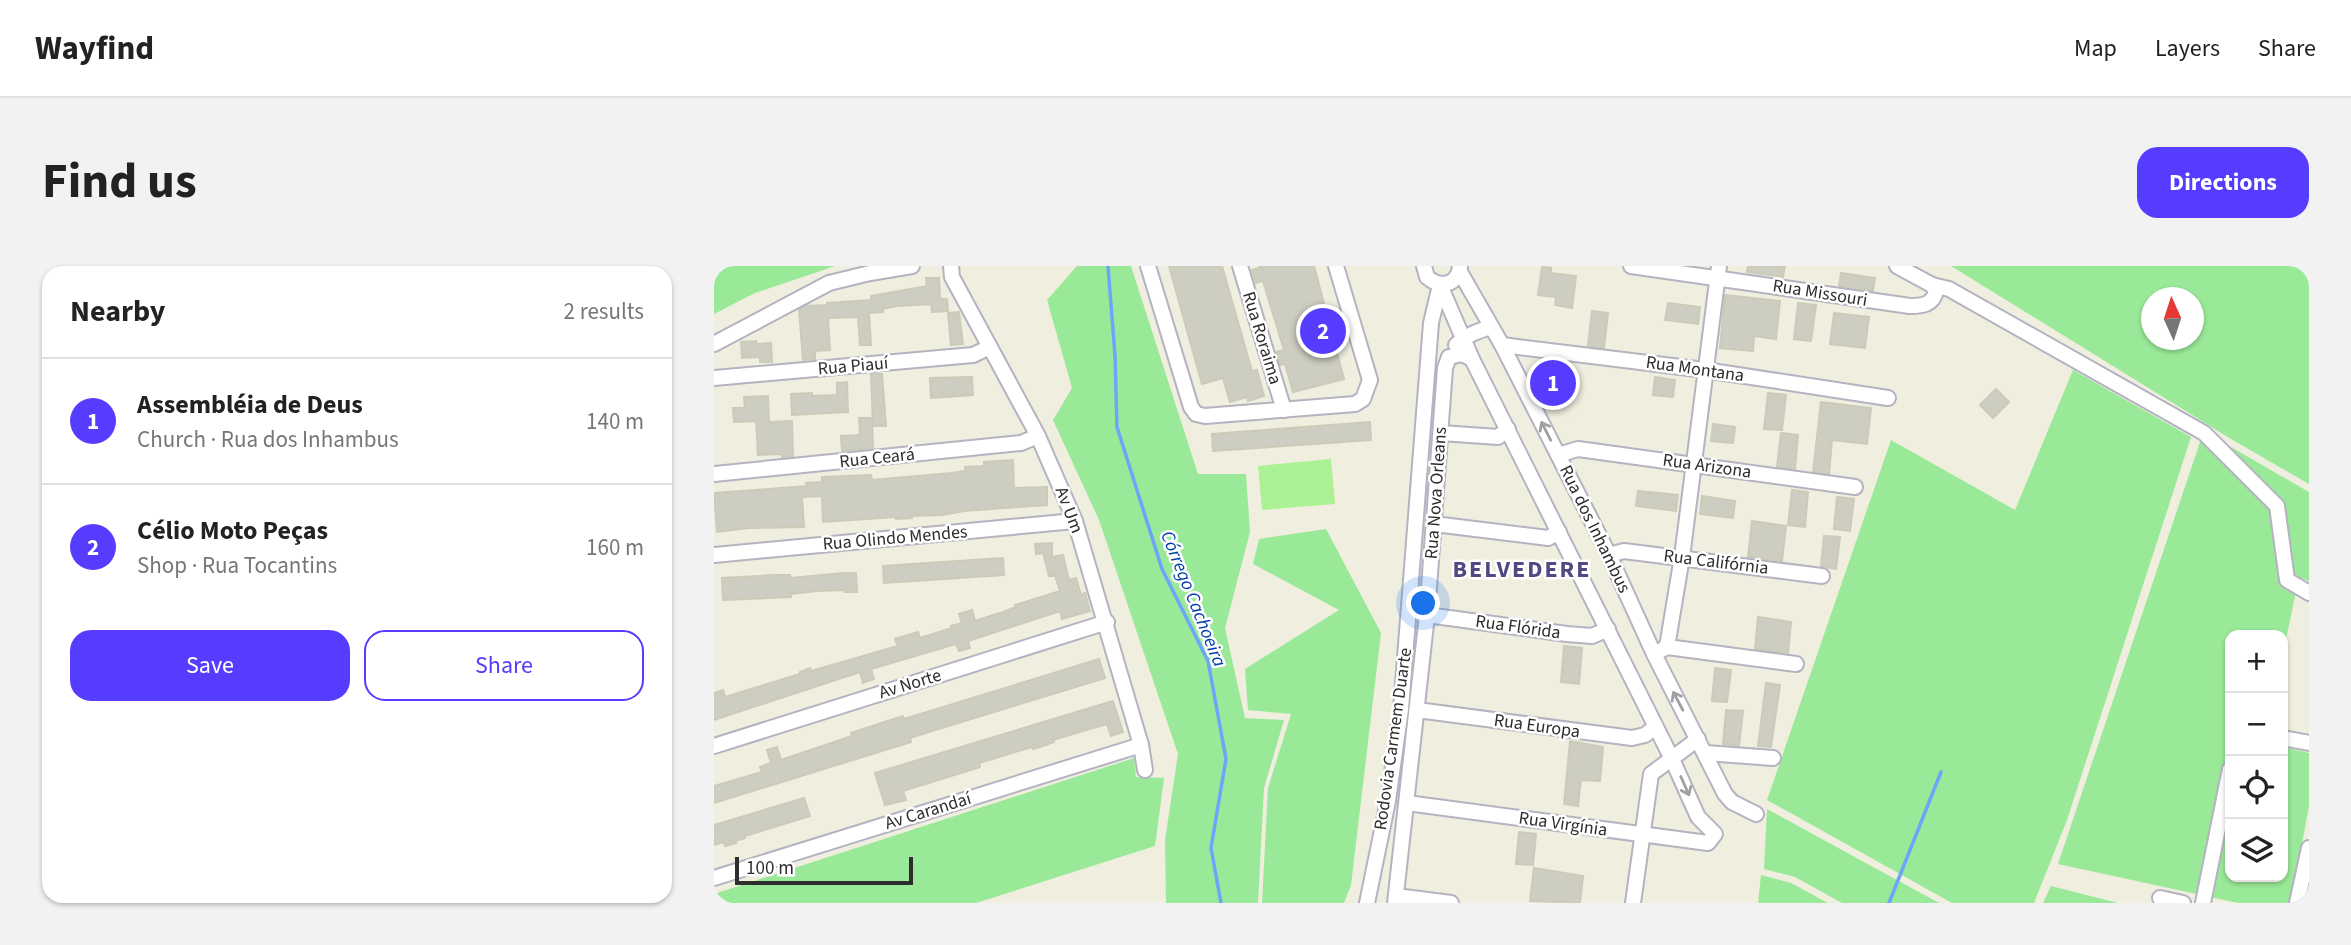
<!DOCTYPE html>
<html lang="en">
<head>
<meta charset="utf-8">
<style>
	:root { --surface:#fff; --page:#f2f2f2; --text:#222; --muted:#767676; --line:#e0e0e0; --accent:#563cff }
	body { margin:0; font-family:"Source Sans 3",sans-serif; background:var(--page); color:var(--text) }
	.controls { position:absolute; right:21px; bottom:21px; display:grid; overflow:hidden; border-radius:14px; box-shadow:0 2px 5px #0004 }
	.controls button { width:63px; height:63px; display:grid; place-items:center; padding:0; border:0; border-bottom:2px solid var(--line); background:var(--surface); color:var(--text); font:35px sans-serif }
	.compass { position:absolute; left:1427px; top:21px; width:63px; height:63px; border-radius:50%; background:var(--surface); box-shadow:0 2px 5px #0004; rotate:357deg }
	.scale { position:absolute; left:21px; bottom:18px; width:178px; box-sizing:border-box; padding-left:7px; border:4px solid #2d2d2d; border-top:0; font-size:19px; line-height:24px; white-space:nowrap; color:#2d2d2d; -webkit-text-stroke:5px #fff; paint-order:stroke }
	.you { position:absolute; left:710px; top:338px; width:24px; height:24px; margin:-18px; border:5px solid #fff; border-radius:50%; background:#1a73e8; box-shadow:0 0 0 10px #1a73e833 }
	.badge { display:grid; place-items:center; width:46px; height:46px; border-radius:50%; background:var(--accent); color:#fff; font-size:23px; font-weight:700 }
	.pin { position:absolute; translate:-50% -50%; border:4px solid #fff; box-shadow:0 2px 7px #0006 }
	.list { margin:0; padding:0; list-style:none }
	h2 { display:flex; justify-content:space-between; align-items:center; height:91px; margin:0; padding:0 28px; font-size:30px }
	h2 small { font-size:23px; font-weight:400; color:var(--muted) }
	.list li { display:grid; grid-template-columns:46px 1fr auto; gap:21px; align-items:center; box-sizing:border-box; height:126px; padding:0 28px; border-top:2px solid var(--line) }
	.list b { display:block; font-size:26px; white-space:nowrap }
	.list p { margin:0; font-size:23px; white-space:nowrap; color:var(--muted) }
	.list em { font-size:23px; font-style:normal; color:var(--muted) }
	.actions { display:flex; gap:14px; padding:21px 28px }
	.actions a { flex:1; padding:16px 0; border:2px solid var(--accent); border-radius:21px; text-align:center; font-size:24px; color:var(--accent) }
	.actions .main { background:var(--accent); color:#fff }
	.icon { flex:none; width:38px; height:38px; fill:none; stroke:currentColor; stroke-width:2; stroke-linecap:round; stroke-linejoin:round }
	.map { position:relative; flex:none; width:1595px; height:637px; overflow:hidden; border-radius:21px }
	header { display:flex; align-items:center; gap:42px; box-sizing:border-box; height:98px; padding:0 35px; background:var(--surface); border-bottom:2px solid var(--line) }
	header strong { font-size:33px }
	nav { display:flex; gap:38px; margin-inline-start:auto; font-size:24px }
	.intro { display:flex; align-items:center; justify-content:space-between; box-sizing:border-box; height:168px; padding:0 42px }
	h1 { margin:0; font-size:49px }
	.button { padding:18px 32px; border-radius:21px; background:var(--accent); color:#fff; font-size:24px; font-weight:700 }
	main { display:flex; gap:42px; padding:0 42px }
	aside { flex:1; background:var(--surface); border-radius:21px; box-shadow:0 2px 5px #0004 }
	.map>svg:first-child { display:block }
	.green { fill:#9ae998; fill-rule:evenodd }
	.pitch { fill:#acf193 }
	.lines { fill:none; stroke-linecap:round; stroke-linejoin:round }
	.stream { stroke:#6ca6f8; stroke-width:3.5 }
	.building { fill:#cecdc1; stroke:#cbcbb8; stroke-width:2 }
	.minor-casing { stroke:#b4b3c1; stroke-width:18 }
	.minor { stroke:#fff; stroke-width:14 }
	.oneway { stroke:#a0a0a0 }
	.labels { text-anchor:middle; dominant-baseline:central; stroke-width:5; stroke-linejoin:round; paint-order:stroke }
	.street-label { font-size:18px; fill:#2d2d2d; stroke:#fff }
	.water-label { font-size:19px; font-style:italic; fill:#033cab; stroke:#fff }
	.district-label { font-size:24px; font-weight:bold; letter-spacing:2px; fill:#514982; stroke:#fff }
</style>
</head>
<body>
<header>
<strong>Wayfind</strong>
<nav><a>Map</a><a>Layers</a><a>Share</a></nav>
</header>
<div class="intro"><h1>Find us</h1><a class="button">Directions</a></div>
<main>
<aside>
<h2>Nearby<small>2 results</small></h2>
<ul class="list">
<li><span class="badge">1</span><div><b>Assembléia de Deus</b><p>Church · Rua dos Inhambus</p></div><em>140 m</em></li>
<li><span class="badge">2</span><div><b>Célio Moto Peças</b><p>Shop · Rua Tocantins</p></div><em>160 m</em></li>
</ul>
<div class="actions"><a class="main">Save</a><a>Share</a></div>
</aside>
<div class="map">
<svg width="1595" height="637" viewBox="0 0 1595 637">
	<rect width="100%" height="100%" fill="#efeedf"/>
	<!-- green -->
	<g class="green">
		<polygon points="0,0 121,0 41,27 0,48"/>
		<polygon points="363,0 417,0 484,208 532,208 536,266 511,362 531,452 570,454 550,522 544,637 452,637 451,574 464,488 385,254 339,154 358,122 333,34"/>
		<path d="M1237,0H1595V218L1517,173ZM1437,32H1479V74H1437Z"/>
		<polygon points="1359,104 1477,171 1353,554 1320,637 1238,637 1053,534 1177,174 1301,244"/>
		<polygon points="1486,176 1517,181 1595,226 1595,315 1585,311 1569,388 1569,369 1516,369 1516,611 1569,611 1569,481 1595,487 1595,540 1577,637 1524,637 1344,598"/>
		<polygon points="612,263 667,367 637,619 630,637 548,637 554,522 577,448 534,444 531,403 625,344 539,298 545,273"/>
		<polygon points="420,492 422,511 450,512 441,580 262,637 0,637 0,628"/>
		<polygon points="1053,543 1225,637 1128,637 1081,611 1050,603"/>
		<polygon points="1047,609 1077,617 1114,637 1044,637"/>
		<polygon points="1337,620 1404,637 1329,637"/>
	</g>
	<!-- pitch -->
	<polygon class="pitch" points="617,193 621,238 548,244 544,200"/>
	<g class="lines">
		<!-- stream -->
		<g class="stream">
			<polyline points="394,0 401,90 403,161 448,303 494,395 512,493 497,582 507,637"/>
			<polyline points="1175,637 1227,506"/>
		</g>
	</g>
	<!-- building -->
	<g class="building">
		<polygon points="455,0 508,0 538,105 543,104 550,130 534,135 533,131 516,136 509,112 488,118"/>
		<polygon points="545,0 600,0 630,113 579,126 571,98 566,99 562,86 570,84 549,15 542,17 538,4 546,2"/>
		<polygon points="1034,0 1071,0 1069,11 1033,6"/>
		<polygon points="828,1 837,2 837,7 862,10 858,42 841,39 842,31 824,29"/>
		<polygon points="1127,7 1161,12 1159,25 1125,20"/>
		<polygon points="212,12 225,12 226,33 233,33 234,45 218,46 217,38 183,40 169,43 169,46 155,47 157,79 146,79 144,51 114,52 116,84 101,85 101,93 89,94 85,44 91,40 113,39 113,37 157,34 157,30 213,20"/>
		<polygon points="1011,29 1066,35 1062,73 1040,70 1039,85 1006,82"/>
		<polygon points="954,37 986,41 984,58 951,54"/>
		<polygon points="1084,37 1102,39 1097,75 1080,73"/>
		<polygon points="878,45 894,47 890,82 874,80"/>
		<polygon points="245,46 249,78 237,79 234,47"/>
		<polygon points="1120,47 1155,51 1151,82 1116,78"/>
		<polygon points="42,75 42,78 57,77 58,96 46,96 46,91 28,92 27,76"/>
		<polygon points="157,108 168,108 172,160 159,160"/>
		<polygon points="258,111 259,129 217,132 216,112"/>
		<polygon points="941,111 961,114 959,131 939,129"/>
		<polygon points="133,116 134,146 78,149 77,128 98,127 98,130 123,129 123,117"/>
		<polygon points="1282,123 1295,136 1279,152 1266,139"/>
		<polygon points="1054,127 1072,129 1068,164 1050,163"/>
		<polygon points="54,130 55,156 78,155 79,190 68,191 68,188 44,189 42,155 20,156 19,142 31,142 30,131"/>
		<polygon points="1107,136 1157,142 1153,178 1118,174 1115,208 1099,206"/>
		<polygon points="145,152 158,152 159,182 128,185 127,170 146,169"/>
		<polygon points="656,156 657,174 499,185 498,168"/>
		<polygon points="999,158 1021,161 1019,177 997,175"/>
		<polygon points="1067,167 1084,169 1081,203 1063,201"/>
		<polygon points="299,194 300,222 333,221 333,239 250,245 229,249 197,250 198,252 182,253 182,251 109,256 108,230 88,231 90,261 35,262 3,266 0,227 93,220 92,217 108,216 108,211 157,209 158,214 237,207 251,205 251,201 270,200 270,196"/>
		<polygon points="1078,224 1094,226 1091,261 1074,259"/>
		<polygon points="924,225 964,229 962,245 922,240"/>
		<polygon points="988,230 1021,235 1019,252 986,248"/>
		<polygon points="1123,231 1140,233 1136,265 1120,263"/>
		<polygon points="1038,255 1072,260 1068,295 1034,291"/>
		<polygon points="1110,270 1126,271 1122,303 1107,300"/>
		<polygon points="338,277 338,291 349,289 355,314 362,312 367,329 371,327 376,345 348,353 346,345 254,375 256,382 245,385 242,378 157,403 160,413 149,417 146,406 0,454 0,427 9,424 11,431 86,408 86,406 96,402 97,405 184,380 181,373 204,366 206,372 238,362 237,360 248,357 245,348 258,344 261,355 289,346 302,341 301,339 346,325 339,304 339,310 335,310 329,287 322,288 321,278"/>
		<polygon points="289,292 290,309 170,317 169,300"/>
		<polygon points="130,307 142,307 143,326 131,326 131,324 102,325 77,328 77,331 9,334 8,312 62,309 76,309 76,312"/>
		<polygon points="1044,351 1077,356 1074,387 1041,383"/>
		<polygon points="850,380 868,382 865,418 847,416"/>
		<polygon points="385,393 391,412 218,465 196,472 197,476 0,537 0,520 48,506 46,501 57,497 53,484 63,481 67,494 138,470 137,467 189,450 190,453"/>
		<polygon points="1001,402 1017,404 1013,436 998,435"/>
		<polygon points="1052,417 1066,419 1057,481 1044,480"/>
		<polygon points="399,435 409,466 397,470 393,458 372,464 339,474 340,476 329,480 319,483 318,481 265,497 266,501 189,525 192,534 171,539 161,507"/>
		<polygon points="1012,444 1029,445 1025,480 1009,478"/>
		<polygon points="856,475 889,481 886,515 867,514 864,540 850,538"/>
		<polygon points="90,532 96,550 31,570 31,572 21,575 22,577 11,580 10,576 0,579 0,559"/>
		<polygon points="805,566 822,568 819,599 802,598"/>
		<polygon points="820,602 869,610 866,637 816,635"/>
	</g>
	<g class="lines">
		<!-- minor casing -->
		<g class="minor-casing">
			<g id="minor">
				<polyline points="237,0 238,11 324,170 361,255 427,479 431,504"/>
				<polyline points="434,0 477,141 482,148 491,150 641,138 649,133 656,114 622,0"/>
				<polyline points="526,0 570,144"/>
				<path d="M710,0L713,11C727,23 744,19 746,0"/>
				<path d="M917,0L1196,40C1208,40 1219,39 1222,25L1218,19L1183,0"/>
				<polyline points="746,6 788,79 895,289 940,388 1011,528 1018,536 1042,548"/>
				<polyline points="1218,19 1235,23 1490,167 1563,240 1573,314 1595,327"/>
				<polyline points="0,78 115,17 156,7 198,0"/>
				<path d="M742,79C752,69 764,65 777,61"/>
				<polyline points="788,79 991,104 1174,132"/>
				<polyline points="0,112 259,89 276,81"/>
				<polyline points="727,167 784,171 794,163"/>
				<polyline points="844,189 864,183 1141,221"/>
				<polyline points="0,208 307,177 324,170"/>
				<polyline points="720,258 834,272 845,266"/>
				<polyline points="0,289 361,255"/>
				<polyline points="895,289 910,285 1108,310"/>
				<polyline points="713,349 853,368 878,370 894,363"/>
				<polyline points="953,381 968,291 1005,0"/>
				<polyline points="944,386 953,381 1082,398"/>
				<polyline points="703,444 918,472 931,469 941,461"/>
				<polyline points="1569,472 1595,477"/>
				<polyline points="0,480 393,356"/>
				<polyline points="992,487 1059,492"/>
				<polyline points="693,537 994,577 1001,568 984,551 958,493 758,93 726,19"/>
				<polyline points="0,612 427,479"/>
				<polyline points="682,630 737,637"/>
				<polyline points="1446,632 1469,637"/>
				<polyline points="653,637 674,535 687,443 717,57 726,19"/>
				<polyline points="681,637 713,349 731,102 735,91 748,88 758,93"/>
				<polyline points="919,637 937,508 984,473"/>
				<polyline points="1489,637 1516,503"/>
				<polyline points="1583,637 1595,582"/>
			</g>
		</g>
		<!-- minor -->
		<use href="#minor" class="minor"/>
	</g>
	<!-- one-way arrows -->
	<defs><path id="oneway-shaft" d="M-6 0H5M1.5-3L5.5 0L1.5 3" fill="none" stroke-width="1.6" stroke-linecap="round" stroke-linejoin="round" transform="scale(1.75)"/></defs>
	<g class="oneway">
		<use href="#oneway-shaft" transform="translate(832 165) rotate(-117)"/>
		<use href="#oneway-shaft" transform="translate(964 435) rotate(-118)"/>
		<use href="#oneway-shaft" transform="translate(971 520) rotate(66)"/>
	</g>
	<g class="labels">
		<!-- street labels -->
		<g class="street-label">
			<text transform="translate(1106 27) rotate(9)">Rua Missouri</text>
			<text transform="translate(548 72) rotate(73)">Rua Roraima</text>
			<text transform="translate(139 100) rotate(-5)">Rua Piauí</text>
			<text transform="translate(981 103) rotate(8)">Rua Montana</text>
			<text transform="translate(163 192) rotate(-6)">Rua Ceará</text>
			<text transform="translate(993 200) rotate(8)">Rua Arizona</text>
			<text transform="translate(722 227) rotate(-86)">Rua Nova Orleans</text>
			<text transform="translate(355 244) rotate(69)">Av Um</text>
			<text transform="translate(881 263) rotate(64)">Rua dos Inhambus</text>
			<text transform="translate(181 272) rotate(-5)">Rua Olindo Mendes</text>
			<text transform="translate(1002 296) rotate(7)">Rua Califórnia</text>
			<text transform="translate(804 361) rotate(8)">Rua Flórida</text>
			<text transform="translate(196 418) rotate(-17)">Av Norte</text>
			<text transform="translate(823 460) rotate(8)">Rua Europa</text>
			<text transform="translate(679 473) rotate(-82)">Rodovia Carmem Duarte</text>
			<text transform="translate(214 545) rotate(-17)">Av Carandaí</text>
			<text transform="translate(849 558) rotate(8)">Rua Virgínia</text>
		</g>
		<!-- water labels -->
		<g class="water-label">
			<text transform="translate(479 333) rotate(68)">Córrego Cachoeira</text>
		</g>
		<!-- district labels -->
		<g class="district-label">
			<text x="808" y="303">BELVEDERE</text>
		</g>
	</g>
</svg>
<div class="controls">
<button>+</button>
<button>−</button>
<button><svg class="icon" aria-label="locate" viewBox="0 0 24 24"><circle cx="12" cy="12" r="6"/><path d="M12 2v4M12 18v4M2 12h4M18 12h4"/></svg></button>
<button><svg class="icon" aria-label="layers" viewBox="0 0 24 24"><path d="M12 4l9 5-9 5-9-5zM3 14l9 5 9-5"/></svg></button>
</div>
<svg class="compass" viewBox="-18 -18 36 36"><path d="M0-13l5 13h-10z" fill="#e53935"/><path d="M0 13l5-13h-10z" fill="#767676"/></svg>
<div class="scale">100 m</div>
<div class="you"></div>
<div class="pin badge" style="left:839px;top:117px">1</div>
<div class="pin badge" style="left:609px;top:65px">2</div>
</div>
</main>
</body>
</html>
